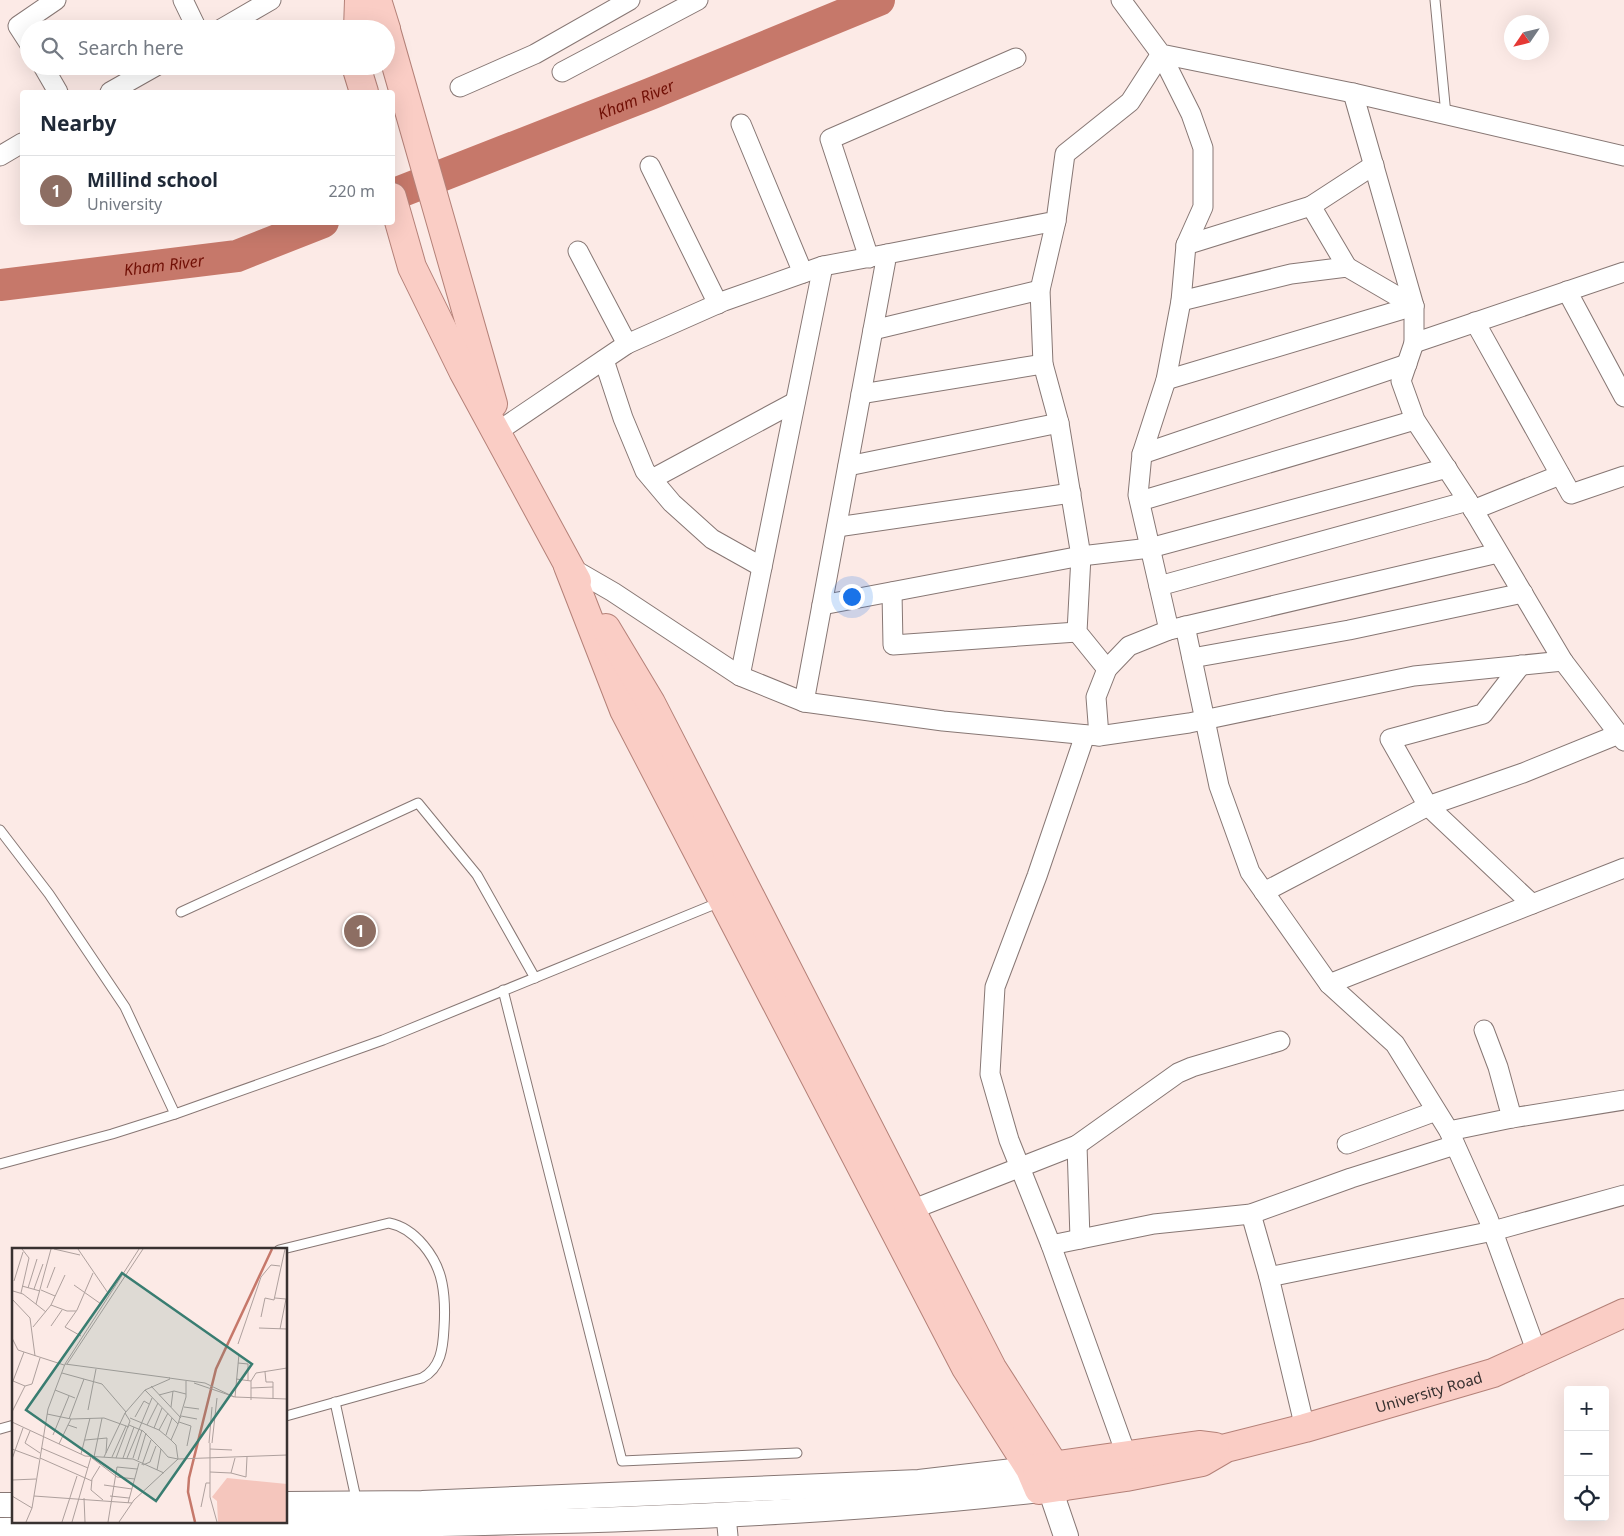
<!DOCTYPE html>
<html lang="en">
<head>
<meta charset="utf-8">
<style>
	:root { --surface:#fff; --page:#f6f6f7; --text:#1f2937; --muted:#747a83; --line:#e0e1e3; --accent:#397d71 }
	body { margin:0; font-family:"Noto Sans",sans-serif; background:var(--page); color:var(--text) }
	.controls { position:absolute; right:15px; bottom:15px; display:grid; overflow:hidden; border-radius:5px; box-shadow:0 5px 20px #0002 }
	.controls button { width:45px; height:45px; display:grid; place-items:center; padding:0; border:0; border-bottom:1px solid var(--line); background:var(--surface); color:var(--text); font:25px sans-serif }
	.compass { position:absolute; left:1504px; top:15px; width:45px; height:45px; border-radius:50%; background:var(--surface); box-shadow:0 5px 20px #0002; rotate:235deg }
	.you { position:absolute; left:851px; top:596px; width:18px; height:18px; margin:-12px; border:4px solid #fff; border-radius:50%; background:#1a73e8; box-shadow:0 0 0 8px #1a73e833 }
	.badge { display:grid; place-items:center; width:32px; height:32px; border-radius:50%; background:var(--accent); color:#fff; font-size:16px; font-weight:700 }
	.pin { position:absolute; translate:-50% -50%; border:2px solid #fff; box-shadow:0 1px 5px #0006 }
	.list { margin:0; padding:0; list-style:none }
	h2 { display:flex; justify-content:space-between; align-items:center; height:65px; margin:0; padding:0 20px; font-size:21px }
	h2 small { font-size:16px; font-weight:400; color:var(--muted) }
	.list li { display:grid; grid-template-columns:32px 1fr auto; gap:15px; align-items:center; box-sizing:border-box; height:70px; padding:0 20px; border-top:1px solid var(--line) }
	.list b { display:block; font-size:19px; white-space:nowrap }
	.list p { margin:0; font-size:16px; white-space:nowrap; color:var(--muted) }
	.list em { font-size:16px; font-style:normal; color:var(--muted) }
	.icon { flex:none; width:28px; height:28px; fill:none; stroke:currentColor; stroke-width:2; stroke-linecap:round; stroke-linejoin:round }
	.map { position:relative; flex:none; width:1624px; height:1536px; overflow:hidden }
	.search { position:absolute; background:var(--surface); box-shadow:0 5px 20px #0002; left:20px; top:20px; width:375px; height:55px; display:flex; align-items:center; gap:12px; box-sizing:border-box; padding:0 18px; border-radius:28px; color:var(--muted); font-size:19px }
	.panel { position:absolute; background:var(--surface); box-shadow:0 5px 20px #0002; left:20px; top:90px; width:375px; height:135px; border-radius:5px }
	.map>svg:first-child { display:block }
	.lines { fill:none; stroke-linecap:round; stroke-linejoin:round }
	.river { stroke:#c6786a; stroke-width:32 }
	.service-casing { stroke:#877774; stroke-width:11 }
	.minor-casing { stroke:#877774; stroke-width:21 }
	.tertiary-casing { stroke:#877774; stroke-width:26 }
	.primary-casing { stroke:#b48178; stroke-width:30 }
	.service { stroke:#fff; stroke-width:9 }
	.minor { stroke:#fff; stroke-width:19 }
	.tertiary { stroke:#fff; stroke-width:24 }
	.primary { stroke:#facdc5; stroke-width:28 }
	.labels { text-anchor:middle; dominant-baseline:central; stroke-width:5; stroke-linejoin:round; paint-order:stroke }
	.street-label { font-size:15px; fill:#383130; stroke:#fceae6 }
	.water-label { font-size:16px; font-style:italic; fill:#700f05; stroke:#fceae6 }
	.inset-river { fill:none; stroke:#c6786a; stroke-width:2.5 }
	.inset-road { fill:none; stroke:#aea09d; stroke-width:1 }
	.view { fill:#397d71; fill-opacity:0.15; stroke:#397d71; stroke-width:2.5 }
	.inset-edge { fill:none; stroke:#383130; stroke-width:2.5 }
</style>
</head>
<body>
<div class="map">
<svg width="1624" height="1536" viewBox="0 0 1624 1536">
	<rect width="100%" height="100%" fill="#fceae6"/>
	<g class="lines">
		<!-- river -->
		<g class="river">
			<path id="s1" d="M392,195L650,94L879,0"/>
			<path id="s2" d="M0,285L237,256L323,222"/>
		</g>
		<!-- service casing -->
		<g class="service-casing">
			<g id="service">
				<polyline points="1435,0 1446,115"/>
				<polyline points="0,830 49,894 125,1007 175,1114"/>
				<polyline points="181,912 418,803 477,875 535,978"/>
				<polyline points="503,990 622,1461 797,1453"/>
				<polyline points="0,1164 112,1134 175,1114 383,1040 720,902"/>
				<path d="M279,1250L389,1223C415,1228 437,1257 442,1283C445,1298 445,1313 444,1328C443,1348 441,1368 422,1378L286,1416"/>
				<polyline points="335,1402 357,1503"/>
				<polyline points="0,1429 14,1425"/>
			</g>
		</g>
		<!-- minor casing -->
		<g class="minor-casing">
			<g id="minor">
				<polyline points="183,0 197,29"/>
				<polyline points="1121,0 1161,54 1353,93 1624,156"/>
				<polyline points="221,29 271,0"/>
				<polyline points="29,43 18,26 56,0"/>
				<polyline points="1161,54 1191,114 1203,148 1203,207 1186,245"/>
				<polyline points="43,66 58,92"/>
				<polyline points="562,72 698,0"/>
				<polyline points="460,87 535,54 630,0"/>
				<polyline points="110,92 156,66"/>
				<polyline points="1353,93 1414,306 1414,343 1401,381 1415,420 1468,501 1563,661 1624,741"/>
				<polyline points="741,124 803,273"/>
				<polyline points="0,156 22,143"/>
				<polyline points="650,166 718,304"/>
				<polyline points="1311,206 1347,267"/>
				<polyline points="1056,221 1040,290 1043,364 1059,423 1081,556 1077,632 1107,669"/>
				<polyline points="578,251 627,344"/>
				<polyline points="869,258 830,139 1016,58"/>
				<polyline points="1567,291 1624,397"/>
				<polyline points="1181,301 1291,274 1347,267 1414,306"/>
				<polyline points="1475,322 1571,494 1624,476"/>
				<polyline points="873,330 1040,290"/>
				<polyline points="1414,343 1624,272"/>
				<polyline points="604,360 623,418 645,471 672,503 712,539 762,567"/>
				<polyline points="1166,380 1414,306"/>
				<polyline points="861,394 1043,364"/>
				<polyline points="500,430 627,344 724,301 823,266 887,254"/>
				<polyline points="1142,454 1407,364"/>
				<polyline points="848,466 1059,423"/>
				<polyline points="652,479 795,402"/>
				<polyline points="1140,501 1415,420"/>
				<polyline points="1473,510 1560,475"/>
				<polyline points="837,527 1071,493"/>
				<polyline points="568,566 613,592 740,676 804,702 943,721 1099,736 1189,723 1414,676 1563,661"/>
				<polyline points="1159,586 1468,501"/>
				<polyline points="892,592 893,645 1077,632"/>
				<polyline points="822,605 1081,556 1150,548 1447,468"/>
				<polyline points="1185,626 1219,786 1250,872 1329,984 1395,1044 1449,1131 1488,1218 1537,1353"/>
				<polyline points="1169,630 1138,495 1142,454 1166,380 1181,301 1186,245 1311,206 1374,165"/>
				<polyline points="1192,658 1349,630 1523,593"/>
				<polyline points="1521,665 1483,714 1390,739 1428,806 1532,904"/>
				<polyline points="740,676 823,266"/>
				<polyline points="804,702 887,254 1056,221 1065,154 1130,102 1161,54"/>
				<polyline points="1085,735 1037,876 995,987 990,1074 1009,1140 1051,1245 1126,1454"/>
				<polyline points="1099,736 1096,697 1107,669 1129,646 1169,630 1498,553"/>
				<polyline points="1264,892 1428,806 1523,773 1619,734"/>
				<polyline points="1329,984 1624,868"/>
				<polyline points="1512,1118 1624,1100"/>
				<polyline points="1449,1131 1512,1118 1498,1067 1484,1030"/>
				<polyline points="1347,1144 1436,1111"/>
				<polyline points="1077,1145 1080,1239"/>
				<polyline points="911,1210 1077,1145 1178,1073 1192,1067 1280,1041"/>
				<polyline points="1251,1214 1269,1277 1305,1428"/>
				<polyline points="1051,1245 1154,1224 1251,1214 1351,1178 1455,1145"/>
				<polyline points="1269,1277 1493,1231 1624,1195"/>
				<polyline points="726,1516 728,1536"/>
			</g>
		</g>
		<!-- tertiary casing -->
		<g class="tertiary-casing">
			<g id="tertiary">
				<polyline points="1050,1489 1066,1536"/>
				<polyline points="286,1504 422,1503 919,1482 1030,1469"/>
				<polyline points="0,1505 14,1505"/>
				<path d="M0,1530C173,1529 345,1527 517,1522C692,1518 866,1510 1039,1490"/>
			</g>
		</g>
		<!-- primary casing -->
		<g class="primary-casing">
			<g id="primary">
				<polyline points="377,0 386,29"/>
				<polyline points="358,29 359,0"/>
				<polyline points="386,30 493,404"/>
				<polyline points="356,66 364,92"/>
				<polyline points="392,197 412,267 463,371 577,581"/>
				<path id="s3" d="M568,566L624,710L966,1368L1030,1469L1039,1490L1126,1477L1202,1462L1226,1448L1305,1428L1493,1373L1624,1313"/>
				<polyline points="606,628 651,703 992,1368 1054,1465 1062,1487"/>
				<polyline points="1037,1468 1199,1445 1215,1447"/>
			</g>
		</g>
		<!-- service -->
		<use href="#service" class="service"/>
		<!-- minor -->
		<use href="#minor" class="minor"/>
		<!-- tertiary -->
		<use href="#tertiary" class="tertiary"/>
		<!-- primary -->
		<use href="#primary" class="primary"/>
	</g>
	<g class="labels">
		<!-- street labels -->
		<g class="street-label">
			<text stroke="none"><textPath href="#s3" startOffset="1442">University Road</textPath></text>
		</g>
		<!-- water labels -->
		<g class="water-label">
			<text stroke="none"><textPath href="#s1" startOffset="262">Kham River</textPath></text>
			<text stroke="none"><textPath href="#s2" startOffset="165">Kham River</textPath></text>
		</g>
	</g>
	<!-- overview -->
	<g transform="translate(12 1248)">
		<rect width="275" height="275" fill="#fceae6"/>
		<path d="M215,230L275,236V274H206L205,253L200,249Z" fill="#f5c6bd"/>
		<path class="inset-river" d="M183,274L176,244L177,230L204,121L260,1"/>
		<path class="inset-road" d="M42,1L68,7M66,1L96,45M2,33L11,4M62,37L89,56M10,38L28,43M16,40L25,11M35,40L43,19M22,41L31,16M29,42L43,48M1,43L11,46L34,64M9,45L17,10L10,1M263,50L274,51L268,81M0,51L18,70L23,108M24,56L39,1M39,57L55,63H64M249,69L253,50L262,52L273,1M39,78L50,62M21,79L39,57L53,27M247,80L275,81M69,88L53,79L65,62L81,25M0,90L6,102L12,104M226,96L249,29L259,17L268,18M226,115L236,116V132M53,116L127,1M55,116L131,1M253,124L254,134H261V139M50,125L90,136L114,164M157,130L193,135L222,149M224,131L239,133L244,125L275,120M182,135L223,149L275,151M13,138L20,136L28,110M139,138L169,170M239,140L261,139V151M43,142L63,150M133,142L166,176L159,192L164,197L166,211L156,209L149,201M147,147L162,143L174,146M223,149L227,106M239,152V133M159,159L161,143M172,159L187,161M76,162L84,121M0,164L13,138L1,133L12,104L52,117M35,166L59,171L92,170L117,179M169,168L185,171M123,169L132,153L137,156M118,170L147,182L159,192M57,171L72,131M59,171L56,177L65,180M0,174L73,208L121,211L152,225M167,174L179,178L175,198M166,176L174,149V133M117,177L131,183L149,201L145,222M135,177L146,155M142,180L150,160M147,182L156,165M18,183L13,195L28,205M41,187L57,148M154,187L160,170M73,192L95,190L94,205M197,195L200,159M198,195V249L205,274M200,195L205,150M47,196L56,177M29,200L76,220M0,201L27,211M198,201L220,202M69,206L78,170M82,209L90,170M92,209L113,165L133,142L158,131M100,209L114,178M28,210L80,233M80,210L105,229L123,231M104,210L118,173L113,165M111,210L122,179M115,210L140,150M121,210L130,182M0,211L11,180M126,212L134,185M130,217L139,192M131,217L138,214L144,198M88,218L80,231L79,242L91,252M198,224L219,225L223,210M219,225L234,229L235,209M0,232L24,231M92,237L120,241M0,248L20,260M22,248L120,255M98,248L117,250M72,250L73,274M116,255L127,215M189,259L194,235H198M14,274L20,260L36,161L53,116L158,130M50,274L65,228M60,274L79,209M96,274L105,219L125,221M107,274L122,252L166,211L275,207"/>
		<path class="view" d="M110,25L240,116L144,253L14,162Z"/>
		<rect width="275" height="275" class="inset-edge"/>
	</g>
</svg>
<div class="controls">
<button>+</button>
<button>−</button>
<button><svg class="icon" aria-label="locate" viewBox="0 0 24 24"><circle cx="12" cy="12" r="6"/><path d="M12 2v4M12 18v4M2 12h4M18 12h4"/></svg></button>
</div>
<svg class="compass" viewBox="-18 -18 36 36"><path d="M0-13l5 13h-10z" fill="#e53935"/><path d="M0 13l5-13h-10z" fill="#747a83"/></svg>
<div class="you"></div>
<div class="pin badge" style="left:360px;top:931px;background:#8d6e63">1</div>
<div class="search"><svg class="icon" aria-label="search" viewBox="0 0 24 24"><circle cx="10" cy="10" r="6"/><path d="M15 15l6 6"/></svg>Search here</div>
<section class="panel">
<h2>Nearby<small></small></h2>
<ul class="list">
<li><span class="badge" style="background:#8d6e63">1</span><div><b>Millind school</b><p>University</p></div><em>220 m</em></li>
</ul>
</section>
</div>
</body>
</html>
